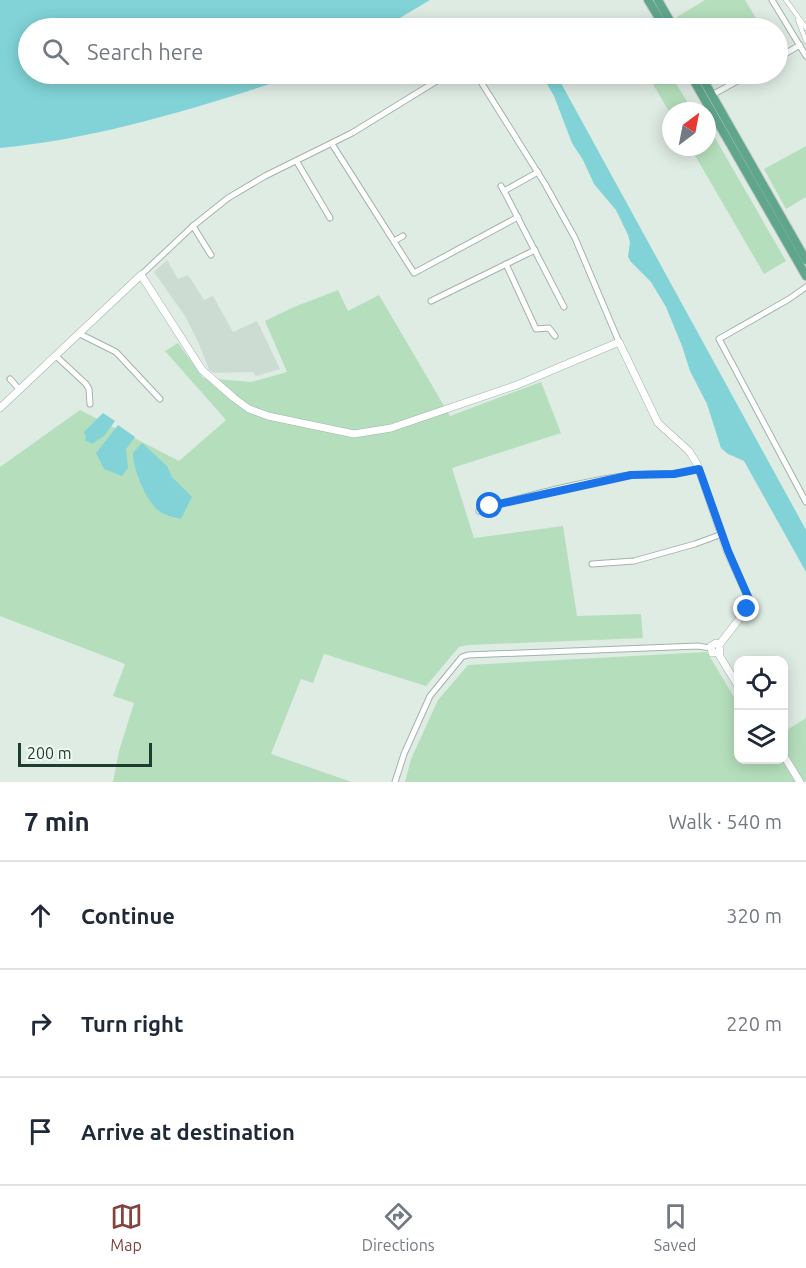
<!DOCTYPE html>
<html lang="en">
<head>
<meta charset="utf-8">
<style>
	:root { --surface:#fff; --page:#f2f2f3; --text:#1f2937; --muted:#747a83; --line:#e0e1e3; --accent:#84433f }
	body { margin:0; font-family:Ubuntu,sans-serif; background:var(--page); color:var(--text) }
	.controls { position:absolute; right:18px; bottom:18px; display:grid; overflow:hidden; border-radius:12px; box-shadow:0 3px 15px #0003 }
	.controls button { width:54px; height:54px; display:grid; place-items:center; padding:0; border:0; border-bottom:2px solid var(--line); background:var(--surface); color:var(--text); font:30px sans-serif }
	.compass { position:absolute; left:662px; top:102px; width:54px; height:54px; border-radius:50%; background:var(--surface); box-shadow:0 3px 15px #0003; rotate:32deg }
	.scale { position:absolute; left:18px; bottom:15px; width:134px; box-sizing:border-box; padding-left:6px; border:3px solid #1e3d31; border-top:0; font-size:16px; line-height:21px; white-space:nowrap; color:#1e3d31; -webkit-text-stroke:4px #eff8f3; paint-order:stroke }
	.stop { position:absolute; width:18px; height:18px; margin:-14px; border:4px solid #1a73e8; border-radius:50%; background:#fff }
	.stop.end { background:#1a73e8; border-color:#fff; box-shadow:0 2px 6px #0008 }
	.list { margin:0; padding:0; list-style:none }
	h2 { display:flex; justify-content:space-between; align-items:center; height:78px; margin:0; padding:0 24px; font-size:26px }
	h2 small { font-size:20px; font-weight:400; color:var(--muted) }
	.list li { display:grid; grid-template-columns:39px 1fr auto; gap:18px; align-items:center; box-sizing:border-box; height:108px; padding:0 24px; border-top:2px solid var(--line) }
	.list b { display:block; font-size:22px; white-space:nowrap }
	.list em { font-size:20px; font-style:normal; color:var(--muted) }
	.icon { flex:none; width:33px; height:33px; fill:none; stroke:currentColor; stroke-width:2; stroke-linecap:round; stroke-linejoin:round }
	.map { position:relative; flex:none; width:806px; height:782px; overflow:hidden }
	.search { position:absolute; background:var(--surface); box-shadow:0 3px 15px #0003; left:18px; right:18px; top:18px; height:66px; display:flex; align-items:center; gap:15px; box-sizing:border-box; padding:0 21px; border-radius:33px; color:var(--muted); font-size:22px }
	.sheet { height:402px; background:var(--surface) }
	nav { display:flex; justify-content:space-around; align-items:center; box-sizing:border-box; height:84px; border-top:2px solid var(--line); background:var(--surface); font-size:16px; color:var(--muted) }
	nav a { display:grid; justify-items:center; gap:3px }
	nav .on { color:var(--accent) }
	.map>svg:first-child { display:block }
	.built { fill:#cddcd3 }
	.green { fill:#b5dfbc }
	.water { fill:#81d3d7 }
	.lines { fill:none; stroke-linecap:round; stroke-linejoin:round }
	.pedestrian-casing { stroke:#a1b4ab; stroke-width:5 }
	.minor-casing { stroke:#a1b4ab; stroke-width:7 }
	.tertiary-casing { stroke:#a1b4ab; stroke-width:8 }
	.primary-casing { stroke:#c0c9c5; stroke-width:10 }
	.pedestrian { stroke:#fff; stroke-width:4 }
	.minor { stroke:#fff; stroke-width:5 }
	.tertiary { stroke:#fff; stroke-width:7 }
	.primary { stroke:#5fa68c; stroke-width:8 }
	.route { stroke:#1a73e8; stroke-width:8 }
</style>
</head>
<body>
<div class="map">
<svg width="806" height="782" viewBox="0 0 806 782">
	<rect width="100%" height="100%" fill="#dfece4"/>
	<!-- built -->
	<polygon class="built" points="167,260 178,279 188,275 204,300 213,296 233,332 257,321 280,369 256,376 253,372 214,373 209,370 199,344 185,316 154,272"/>
	<!-- green -->
	<g class="green">
		<polygon points="705,0 745,0 762,28 683,28 677,17"/>
		<polygon points="647,74 670,74 693,111 671,111 671,115"/>
		<polygon points="707,124 786,261 764,274 690,147 707,147"/>
		<polygon points="806,146 806,197 786,209 764,169"/>
		<polygon points="338,290 348,311 379,295 450,416 541,382 561,433 452,468 474,538 563,526 577,616 641,614 643,638 468,645 459,647 426,686 324,654 313,683 301,679 271,754 352,782 113,782 119,751 134,703 113,696 125,664 0,616 0,467 80,410 179,461 226,420 165,351 178,343 203,378 251,382 287,372 265,321 294,307"/>
		<polygon points="707,652 738,704 738,760 784,760 784,732 806,718 806,782 405,782 411,759 438,700 468,665"/>
	</g>
	<!-- water -->
	<g class="water">
		<path d="M0,0H430L383,28H28V74H301C202,106 104,138 0,148Z"/>
		<polygon points="541,74 556,74 806,530 806,572 744,461 728,454 721,448 707,404 690,371 682,346 666,307 651,282 631,262 628,257 630,242 628,235 616,210 594,184 583,160 572,143 554,96"/>
		<polygon points="103,413 115,421 104,436 92,444 85,440 86,437 84,432"/>
		<polygon points="118,425 135,437 126,449 128,468 122,476 104,469 96,453"/>
		<path d="M142,443L167,466L172,477L192,497L181,519C175,517 167,516 162,513C147,505 133,469 133,453Z"/>
	</g>
	<g class="lines">
		<!-- pedestrian casing -->
		<g class="pedestrian-casing">
			<g id="pedestrian">
				<polyline points="786,0 806,28"/>
				<polyline points="798,20 806,41"/>
			</g>
		</g>
		<!-- minor casing -->
		<g class="minor-casing">
			<g id="minor">
				<polyline points="772,0 806,56"/>
				<polyline points="778,58 800,45"/>
				<polyline points="476,74 545,184 575,238 619,342"/>
				<polyline points="712,95 750,74"/>
				<polyline points="332,144 414,273 518,217"/>
				<polyline points="297,162 330,218"/>
				<polyline points="501,186 504,191 538,172"/>
				<polyline points="504,191 564,307"/>
				<polyline points="193,226 211,255"/>
				<polyline points="394,241 403,236"/>
				<polyline points="506,264 536,329 549,328 555,336"/>
				<polyline points="141,275 193,226 228,198 265,176 352,133 448,74"/>
				<polyline points="806,287 789,299 719,339 806,502"/>
				<polyline points="431,301 535,250"/>
				<polyline points="80,334 116,352 160,399"/>
				<polyline points="56,356 86,384 89,389 90,404"/>
				<polyline points="10,379 20,390"/>
				<path d="M479,511L490,506C536,494 583,481 630,475C653,473 676,476 699,469"/>
				<polyline points="592,564 634,561 695,544 722,534"/>
				<polyline points="395,782 404,754 430,696 462,657 468,655 698,646 710,648"/>
			</g>
		</g>
		<!-- tertiary casing -->
		<g class="tertiary-casing">
			<g id="tertiary">
				<polyline points="0,408 141,275 202,370 234,398 249,409 268,416 354,434 391,428 517,385 619,342 658,423 689,451 697,464 727,551 749,599 747,609 719,645 720,652 712,653 711,646 716,643 719,645"/>
				<polyline points="718,653 738,686"/>
				<polyline points="784,756 800,782"/>
			</g>
		</g>
		<!-- primary casing -->
		<g class="primary-casing">
			<g id="primary">
				<polyline points="648,0 665,28"/>
				<polyline points="658,0 674,28"/>
				<polyline points="690,74 806,276"/>
				<polyline points="700,74 806,260"/>
			</g>
		</g>
		<!-- pedestrian -->
		<use href="#pedestrian" class="pedestrian"/>
		<!-- minor -->
		<use href="#minor" class="minor"/>
		<!-- tertiary -->
		<use href="#tertiary" class="tertiary"/>
		<!-- primary -->
		<use href="#primary" class="primary"/>
	</g>
	<g class="lines">
		<!-- route -->
		<polyline class="route" points="490,506 631,475 674,474 699,469 728,551 749,599 747,609"/>
	</g>
</svg>
<div class="controls">
<button><svg class="icon" aria-label="locate" viewBox="0 0 24 24"><circle cx="12" cy="12" r="6"/><path d="M12 2v4M12 18v4M2 12h4M18 12h4"/></svg></button>
<button><svg class="icon" aria-label="layers" viewBox="0 0 24 24"><path d="M12 4l9 5-9 5-9-5zM3 14l9 5 9-5"/></svg></button>
</div>
<svg class="compass" viewBox="-18 -18 36 36"><path d="M0-13l5 13h-10z" fill="#e53935"/><path d="M0 13l5-13h-10z" fill="#747a83"/></svg>
<div class="scale">200 m</div>
<div class="stop" style="left:490px;top:506px"></div>
<div class="stop end" style="left:747px;top:609px"></div>
<div class="search"><svg class="icon" aria-label="search" viewBox="0 0 24 24"><circle cx="10" cy="10" r="6"/><path d="M15 15l6 6"/></svg>Search here</div>
</div>
<section class="sheet">
<h2>7 min<small>Walk · 540 m</small></h2>
<ul class="list">
<li><svg class="icon" aria-label="ahead" viewBox="0 0 24 24"><path d="M12 20V5M6 11l6-6 6 6"/></svg><div><b>Continue</b></div><em>320 m</em></li>
<li><svg class="icon" aria-label="right" viewBox="0 0 24 24"><path d="M7 20v-9h11M14 6l5 5-5 5"/></svg><div><b>Turn right</b></div><em>220 m</em></li>
<li><svg class="icon" aria-label="arrive" viewBox="0 0 24 24"><path d="M6 21V4h12l-3 4 3 4H6"/></svg><div><b>Arrive at destination</b></div></li>
</ul>
</section>
<nav>
<a class="on"><svg class="icon" aria-label="map" viewBox="0 0 24 24"><path d="M3 6l6-2 6 2 6-2v14l-6 2-6-2-6 2zM9 4v14M15 6v14"/></svg>Map</a>
<a><svg class="icon" aria-label="directions" viewBox="0 0 24 24"><path d="M12 3l9 9-9 9-9-9zM9 14v-3h6M13 9l2 2-2 2"/></svg>Directions</a>
<a><svg class="icon" aria-label="saved" viewBox="0 0 24 24"><path d="M7 4h10v16l-5-4-5 4z"/></svg>Saved</a>
</nav>
</body>
</html>
